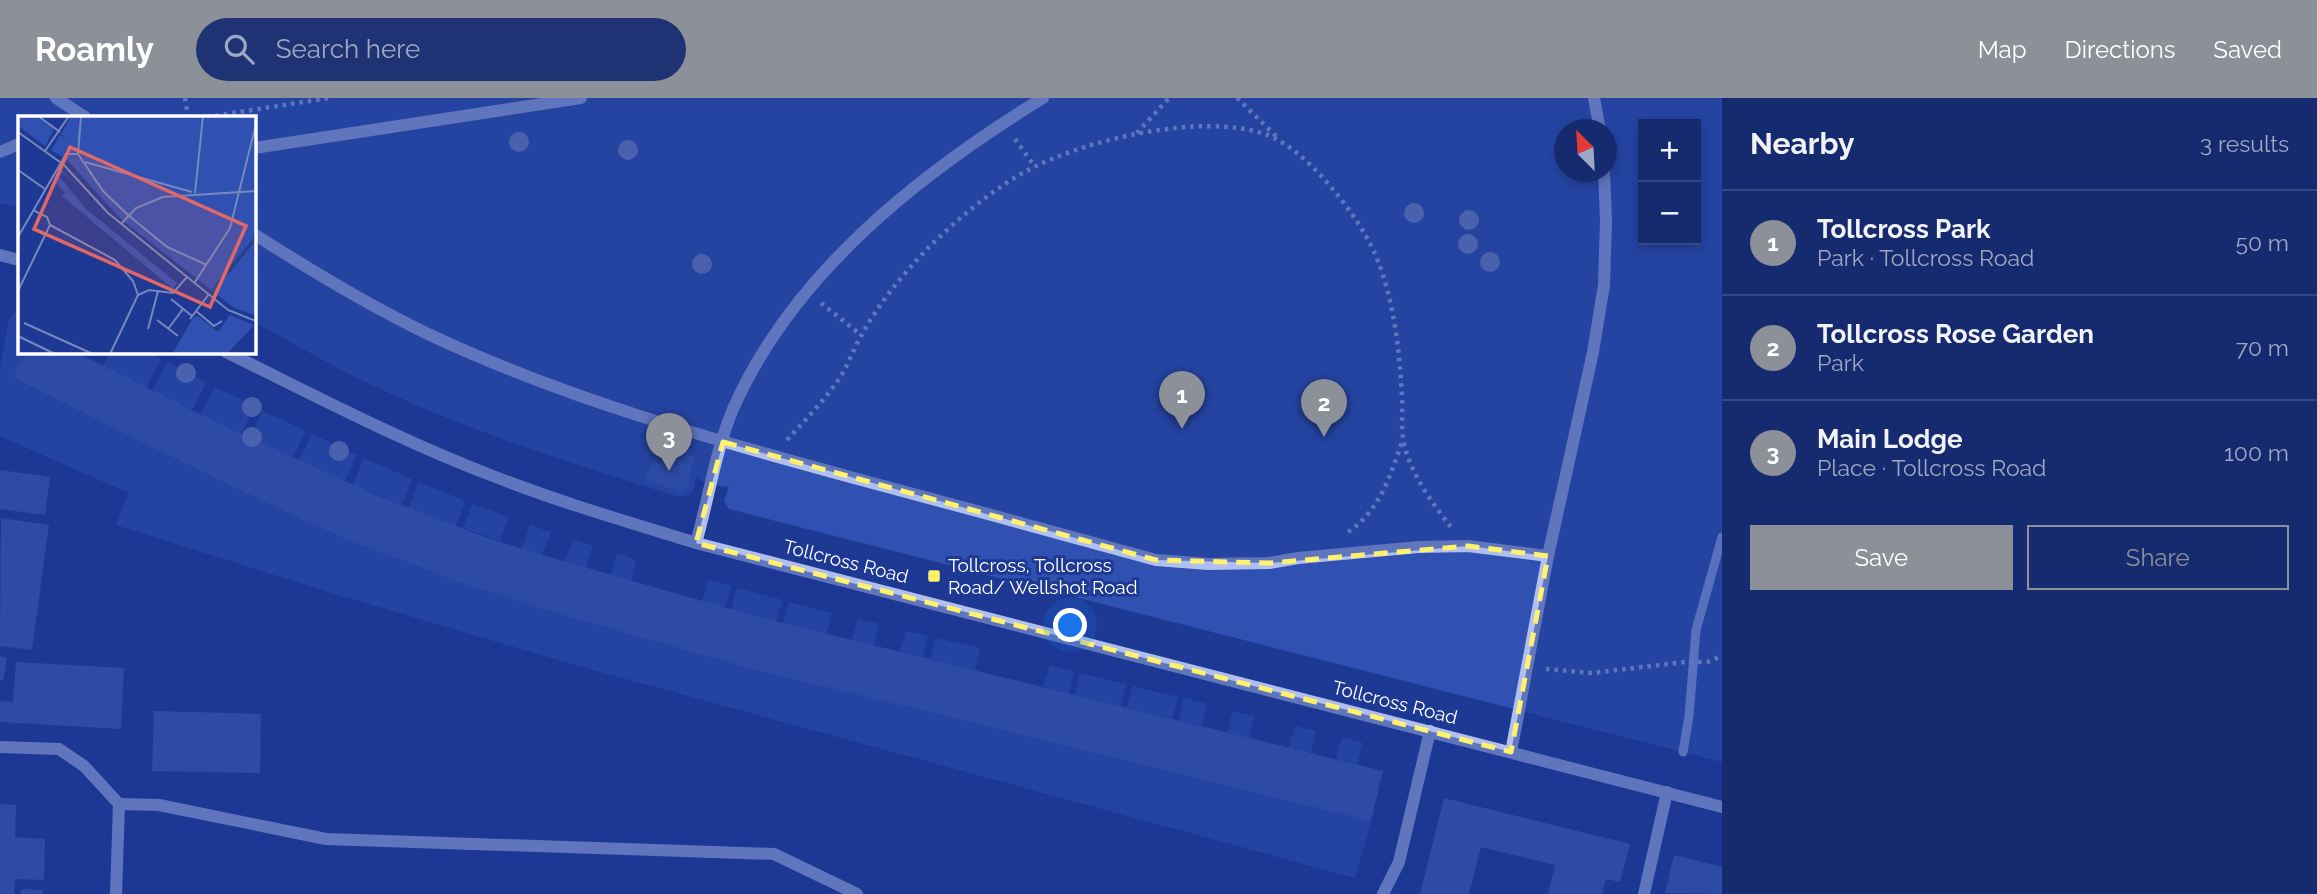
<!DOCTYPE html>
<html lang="en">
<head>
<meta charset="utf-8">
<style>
	:root { --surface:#162b6f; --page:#1f3374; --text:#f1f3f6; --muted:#9ea7c3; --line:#354782; --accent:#8c9099 }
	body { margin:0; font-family:Raleway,sans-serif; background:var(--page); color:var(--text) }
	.controls { position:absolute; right:21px; top:21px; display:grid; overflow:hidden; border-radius:0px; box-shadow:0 4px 10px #0003 }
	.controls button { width:63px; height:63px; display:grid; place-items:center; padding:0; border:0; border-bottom:2px solid var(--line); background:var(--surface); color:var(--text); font:35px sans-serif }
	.compass { position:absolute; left:1554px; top:21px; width:63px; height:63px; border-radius:50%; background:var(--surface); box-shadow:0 4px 10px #0003; rotate:336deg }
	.you { position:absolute; left:1071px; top:528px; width:24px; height:24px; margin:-18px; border:5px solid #fff; border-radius:50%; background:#1a73e8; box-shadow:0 0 0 10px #1a73e833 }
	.badge { display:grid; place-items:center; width:46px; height:46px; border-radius:50%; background:var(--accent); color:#fff; font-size:23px; font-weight:700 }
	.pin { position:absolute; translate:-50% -58px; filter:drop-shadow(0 2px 4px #0008) }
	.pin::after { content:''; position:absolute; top:37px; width:24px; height:21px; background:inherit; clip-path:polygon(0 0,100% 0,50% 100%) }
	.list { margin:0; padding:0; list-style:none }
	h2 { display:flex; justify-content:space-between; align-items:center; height:91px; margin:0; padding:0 28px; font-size:30px }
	h2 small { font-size:23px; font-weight:400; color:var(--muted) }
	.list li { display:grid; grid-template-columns:46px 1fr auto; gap:21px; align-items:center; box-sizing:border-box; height:105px; padding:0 28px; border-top:2px solid var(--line) }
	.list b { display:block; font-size:26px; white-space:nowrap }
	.list p { margin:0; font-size:23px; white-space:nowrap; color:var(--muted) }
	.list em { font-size:23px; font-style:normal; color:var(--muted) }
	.actions { display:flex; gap:14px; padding:21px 28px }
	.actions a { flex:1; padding:16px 0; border:2px solid var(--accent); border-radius:0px; text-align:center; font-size:24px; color:var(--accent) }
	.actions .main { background:var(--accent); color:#fff }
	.icon { flex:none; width:38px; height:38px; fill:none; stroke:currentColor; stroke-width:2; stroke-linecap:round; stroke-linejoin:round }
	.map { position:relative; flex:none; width:1722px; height:796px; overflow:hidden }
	header { display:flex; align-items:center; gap:42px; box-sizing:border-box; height:98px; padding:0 35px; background:var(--accent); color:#fff }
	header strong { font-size:33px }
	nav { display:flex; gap:38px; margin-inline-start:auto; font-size:24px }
	.search { width:490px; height:63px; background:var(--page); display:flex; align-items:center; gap:18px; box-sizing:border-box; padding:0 24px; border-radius:38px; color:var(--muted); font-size:26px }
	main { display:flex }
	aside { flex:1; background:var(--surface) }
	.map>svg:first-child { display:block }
	.green { fill:#3051b1; fill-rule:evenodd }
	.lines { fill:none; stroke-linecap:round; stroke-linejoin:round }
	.stream { stroke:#a2b7f0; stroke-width:9 }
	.building { fill:#415fb9 }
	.path { stroke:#afbfef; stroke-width:4.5; stroke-dasharray:3.5 5; stroke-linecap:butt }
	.minor { stroke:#afbfef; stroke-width:12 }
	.tree { fill:#8294cc }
	.marked { fill:none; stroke:#fef16d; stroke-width:5; stroke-dasharray:14 9; stroke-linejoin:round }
	.poi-dot { fill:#fef16d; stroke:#1d3994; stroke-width:2.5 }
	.labels { text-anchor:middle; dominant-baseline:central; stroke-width:6; stroke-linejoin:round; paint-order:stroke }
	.street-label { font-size:19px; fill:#fff; stroke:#1d3994 }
	.poi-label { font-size:19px; fill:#fff; stroke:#1d3994; text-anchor:start }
	.inset-river { fill:none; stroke:#2b4084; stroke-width:3.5 }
	.inset-road { fill:none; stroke:#7788bf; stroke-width:2 }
	.view { fill:#e26868; fill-opacity:0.15; stroke:#e26868; stroke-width:3.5 }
	.inset-edge { fill:none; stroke:#fff; stroke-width:3.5 }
</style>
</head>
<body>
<header>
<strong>Roamly</strong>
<div class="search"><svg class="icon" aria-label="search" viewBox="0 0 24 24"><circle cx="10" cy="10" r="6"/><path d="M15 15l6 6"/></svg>Search here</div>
<nav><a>Map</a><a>Directions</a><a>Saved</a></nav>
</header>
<main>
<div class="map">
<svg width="1722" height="796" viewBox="0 0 1722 796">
	<rect width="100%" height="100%" fill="#1d3994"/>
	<!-- green -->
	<g class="green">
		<path d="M0,0H1722V664L729,411L724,403L729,388L725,389L699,382L700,380L696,379C694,389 693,402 676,398C578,367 479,337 385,293C340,273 297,247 254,224V19H19V108L0,105ZM1643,26H1696V142H1643ZM1564,32H1606V74H1564ZM672,351H690L689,356L695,359L689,380V389L645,382L651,364L661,366Z"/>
		<polygon points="19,211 19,254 27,254 14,281 151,349 301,421 416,468 506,499 741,568 1371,723 1355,780 582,569 332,495 116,427 129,395 0,338 0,270 8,226 11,219"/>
		<polygon points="111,254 147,254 161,261 146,290 103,268"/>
		<polygon points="167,264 206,284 192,312 152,293"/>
		<polygon points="215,289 255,308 241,336 200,317"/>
		<polygon points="263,313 306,333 292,360 250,340"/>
		<polygon points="312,336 357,357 345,383 299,363"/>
		<polygon points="364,360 412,381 402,407 353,387"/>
		<polygon points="418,384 465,403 456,428 409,410"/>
		<polygon points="472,406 509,419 500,443 463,430"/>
		<polygon points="530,427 551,434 542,457 522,451"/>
		<polygon points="573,441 593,448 585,471 565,464"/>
		<polygon points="617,455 636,462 631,484 610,478"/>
		<polygon points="708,482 731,488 725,510 702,504"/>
		<polygon points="737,490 782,502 776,524 731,512"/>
		<polygon points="789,504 832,515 826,536 783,525"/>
		<polygon points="858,521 879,526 874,548 852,542"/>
		<polygon points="906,533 928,538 923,559 900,554"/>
		<polygon points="935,540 980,550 975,572 930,561"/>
		<polygon points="1050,567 1074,573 1069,595 1043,589"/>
		<polygon points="1080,575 1126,586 1121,608 1075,597"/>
		<polygon points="1133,588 1178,599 1172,621 1127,609"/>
		<polygon points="1184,600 1207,606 1201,628 1179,622"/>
		<polygon points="1233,613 1254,618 1249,640 1227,634"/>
		<polygon points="1295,628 1316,633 1311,655 1289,650"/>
		<polygon points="1342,639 1363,645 1357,666 1336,661"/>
	</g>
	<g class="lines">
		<!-- stream -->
		<polyline class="stream" points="1683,654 1689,618 1696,532 1722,439"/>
	</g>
	<!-- building -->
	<g class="building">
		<polygon points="27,254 75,254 222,327 376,397 482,438 549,459 755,518 1383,673 1371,723 741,568 550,513 465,486 356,445 301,421 151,349 13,280"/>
		<polygon points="674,346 691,351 689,356 695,358 689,380 689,389 683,394 645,382 651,364 661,366 666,349 672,351"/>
		<polygon points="0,372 50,379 45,417 0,411"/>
		<polygon points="1,420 49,427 32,552 0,548"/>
		<polygon points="0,558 7,560 3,583 0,582"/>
		<polygon points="16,564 124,570 121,631 0,624 0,603 13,604"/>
		<polygon points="154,613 261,616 260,675 152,673"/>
		<polygon points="1444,700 1630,746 1620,784 1606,781 1602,796 1548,796 1555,767 1481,749 1469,796 1420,796"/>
		<polygon points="0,706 16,707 15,739 45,741 44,782 15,781 14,796 0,796"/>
		<polygon points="1674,757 1722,769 1722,796 1665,795"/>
		<polygon points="21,791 43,792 42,796 20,796"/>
	</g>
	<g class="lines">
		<!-- path -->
		<g class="path">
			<polyline points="185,0 188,19"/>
			<polyline points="1237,0 1279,41"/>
			<polyline points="207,19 329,0"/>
			<polyline points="1137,35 1169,0"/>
			<polyline points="1015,41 1035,69"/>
			<polyline points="821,205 861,237"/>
			<path d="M787,342C805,322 824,303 839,281C848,268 853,252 861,238C879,205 903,176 929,149C960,119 997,87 1036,68C1094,40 1202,15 1265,36C1306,50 1358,117 1375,156C1394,201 1399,249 1402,297C1403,311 1401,326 1403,340C1408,372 1431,404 1451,429"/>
			<path d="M1348,434C1380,413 1391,376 1403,341"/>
			<polyline points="1546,571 1592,575 1685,564 1707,564 1722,558"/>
		</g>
		<!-- minor -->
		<g class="minor">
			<polyline points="56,0 85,19"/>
			<polyline points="1594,0 1600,32"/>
			<polyline points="254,50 581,0"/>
			<polyline points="0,54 19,46"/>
			<path d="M254,136C310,172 368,207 428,236C564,300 710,341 854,380C955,407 1055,434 1156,462L1208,466L1269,465L1298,460L1419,449L1468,448L1548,458"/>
			<polyline points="0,157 19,162"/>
			<path d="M226,254C314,297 401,343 493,378C559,404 628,424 696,445L1722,709"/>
			<path d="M696,445C708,403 716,351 733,311C793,175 919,76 1043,0"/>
			<polyline points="0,649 59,651 84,668 119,706 116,796"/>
			<polyline points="1511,654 1548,458 1593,254 1604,187 1606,122 1604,74"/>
			<polyline points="119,706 159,707 326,741 774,756 857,796"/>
			<polyline points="1383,796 1399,764 1430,633"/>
			<polyline points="1644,796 1667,694"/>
		</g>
	</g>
	<!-- trees -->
	<g class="tree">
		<circle cx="519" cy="44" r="10"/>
		<circle cx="628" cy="52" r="10"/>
		<circle cx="1414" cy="115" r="10"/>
		<circle cx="1469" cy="122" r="10"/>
		<circle cx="1468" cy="146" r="10"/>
		<circle cx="1490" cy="164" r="10"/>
		<circle cx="702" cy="166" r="10"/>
		<circle cx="186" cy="275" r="10"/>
		<circle cx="252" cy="309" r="10"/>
		<circle cx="252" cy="339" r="10"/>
		<circle cx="339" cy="353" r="10"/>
	</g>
	<!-- marked area -->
	<path d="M0 0H1722V796H0ZM723,344L1156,462L1269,465L1468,448L1548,458L1511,654L696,445Z" fill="#1d3994" fill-opacity=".55" fill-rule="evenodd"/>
	<path class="marked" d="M723,344L1156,462L1269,465L1468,448L1548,458L1511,654L696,445Z"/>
	<!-- markers -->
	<rect class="poi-dot" x="927" y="471" width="14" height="14" rx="3.5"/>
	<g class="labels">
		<!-- street labels -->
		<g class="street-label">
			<text transform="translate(846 463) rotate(14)">Tollcross Road</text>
			<text transform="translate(1395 604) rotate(14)">Tollcross Road</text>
		</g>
		<!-- poi labels -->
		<g class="poi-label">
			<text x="948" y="467">Tollcross, Tollcross<tspan x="948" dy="22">Road/ Wellshot Road</tspan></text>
		</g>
	</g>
	<!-- overview -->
	<g transform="translate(18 18)">
		<rect width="238" height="238" fill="#1d3994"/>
		<path d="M0,0H18L36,13L27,30L0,10ZM53,0H238V200L215,191L103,103L48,43L33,34L42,19L48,23L43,18ZM43,54L60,70L45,57L41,60L68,93L159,167L155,173L44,80L47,77L36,65ZM212,199L236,209L209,238H154L175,202L180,200L200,216Z" fill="#3051b1"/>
		<path class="inset-river" d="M194,175L238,122"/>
		<path class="inset-road" d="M20,0L42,16M0,16L46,49L90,97L210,194L238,205M27,35L51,0M60,38L85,75L110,99L149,131L189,149M67,46L174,76M0,54L27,73M177,77L185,0M103,108L118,92L145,81L238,75M32,109L97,144L115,165L120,179M0,121L48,38H60L63,0M177,166L212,112L238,8M0,175L32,109L29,101L15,94M153,183L174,200M178,195L196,210L204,205M172,203L191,178M139,204L160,220M6,207L75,238M130,213L140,175M150,213L165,193M0,220L37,238M92,238L120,179L131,174L155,177L169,161"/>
		<path class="view" d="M52,31L228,110L192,191L16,113Z"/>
		<rect width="238" height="238" class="inset-edge"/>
	</g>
</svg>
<div class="controls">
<button>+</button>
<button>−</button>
</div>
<svg class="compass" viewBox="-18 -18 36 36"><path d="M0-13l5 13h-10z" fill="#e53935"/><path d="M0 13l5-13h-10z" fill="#9ea7c3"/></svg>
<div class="you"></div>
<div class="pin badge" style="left:1182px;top:331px">1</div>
<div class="pin badge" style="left:1324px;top:339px">2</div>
<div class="pin badge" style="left:669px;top:373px">3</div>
</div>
<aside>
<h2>Nearby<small>3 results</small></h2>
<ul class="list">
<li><span class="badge">1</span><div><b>Tollcross Park</b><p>Park · Tollcross Road</p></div><em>50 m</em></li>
<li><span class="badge">2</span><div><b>Tollcross Rose Garden</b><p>Park</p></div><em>70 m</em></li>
<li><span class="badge">3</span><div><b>Main Lodge</b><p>Place · Tollcross Road</p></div><em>100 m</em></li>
</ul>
<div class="actions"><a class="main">Save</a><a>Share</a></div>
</aside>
</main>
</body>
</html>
